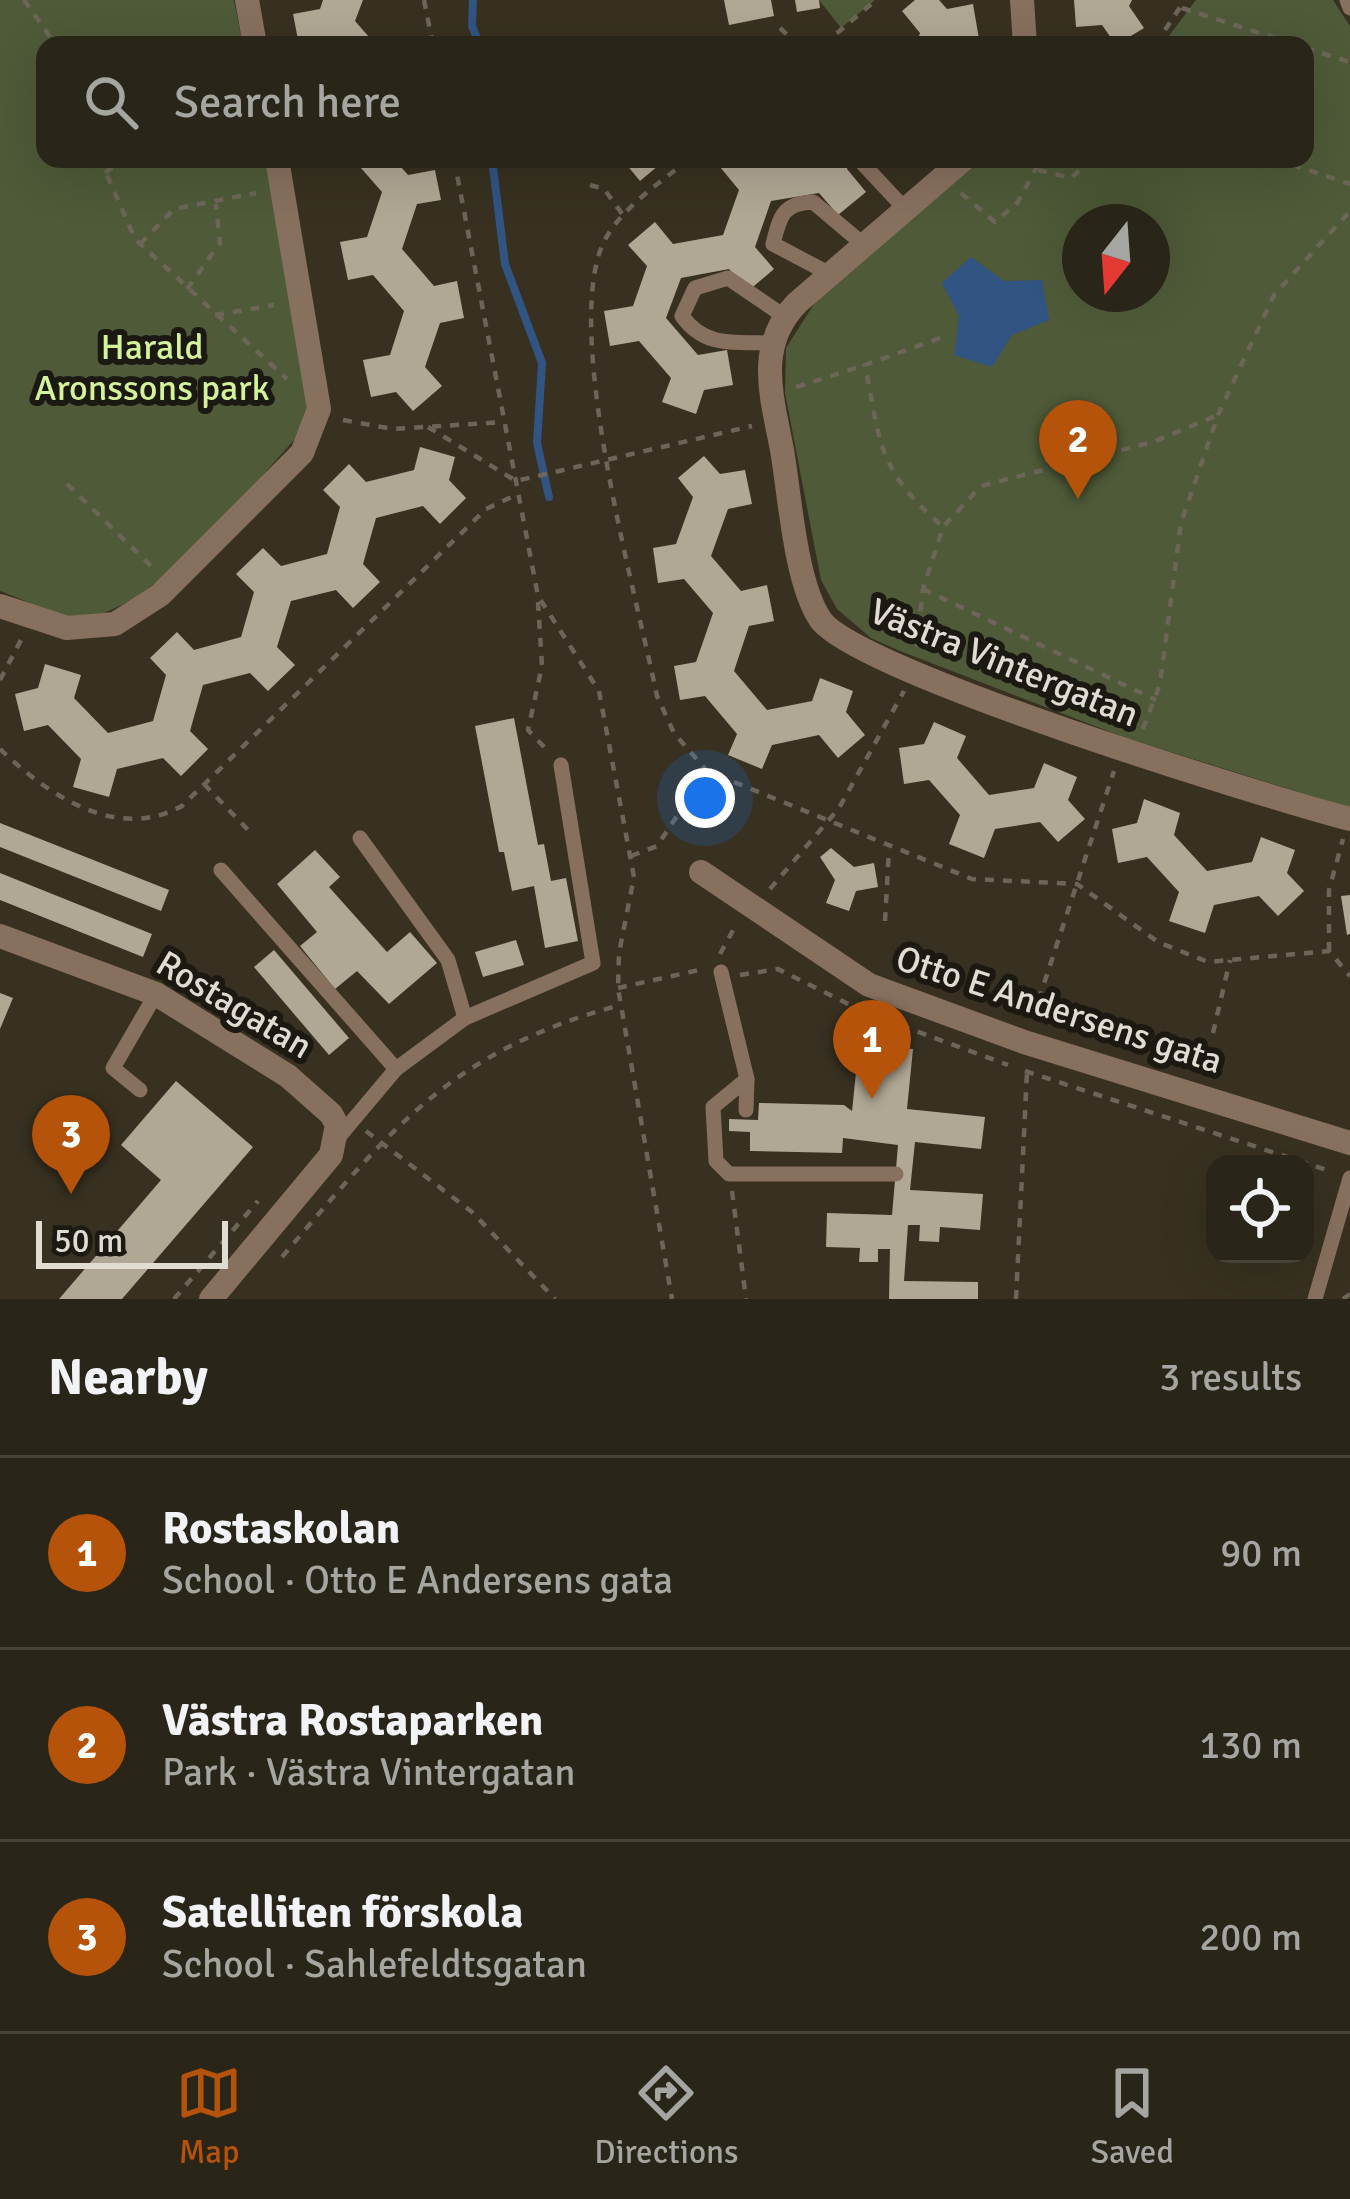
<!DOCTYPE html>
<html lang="en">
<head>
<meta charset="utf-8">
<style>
	:root { --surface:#2a2519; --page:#363126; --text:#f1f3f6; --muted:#a5a5a2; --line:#464238; --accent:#b45309 }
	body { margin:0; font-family:Signika,sans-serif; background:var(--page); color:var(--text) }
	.controls { position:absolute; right:36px; bottom:36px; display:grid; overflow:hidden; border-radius:24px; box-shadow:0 12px 48px #0002 }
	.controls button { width:108px; height:108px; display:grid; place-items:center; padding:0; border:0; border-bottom:3px solid var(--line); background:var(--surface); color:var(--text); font:60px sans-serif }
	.compass { position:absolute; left:1062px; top:204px; width:108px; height:108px; border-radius:50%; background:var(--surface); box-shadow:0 12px 48px #0002; rotate:197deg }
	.scale { position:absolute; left:36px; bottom:30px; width:192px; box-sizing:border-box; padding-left:12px; border:6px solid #e1dcd2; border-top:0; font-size:33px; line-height:42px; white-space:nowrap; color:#e1dcd2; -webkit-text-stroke:9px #1c1912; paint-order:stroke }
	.you { position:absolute; left:705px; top:798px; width:42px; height:42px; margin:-30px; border:9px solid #fff; border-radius:50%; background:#1a73e8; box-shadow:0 0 0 18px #1a73e833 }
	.badge { display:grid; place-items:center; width:78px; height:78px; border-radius:50%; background:var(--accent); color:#fff; font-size:39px; font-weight:700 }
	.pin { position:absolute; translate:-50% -99px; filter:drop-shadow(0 3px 6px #0008) }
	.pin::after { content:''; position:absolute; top:63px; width:42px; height:36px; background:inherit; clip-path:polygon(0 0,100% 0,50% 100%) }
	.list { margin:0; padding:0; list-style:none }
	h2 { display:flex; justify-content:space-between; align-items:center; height:156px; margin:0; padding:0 48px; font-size:51px }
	h2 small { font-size:39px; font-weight:400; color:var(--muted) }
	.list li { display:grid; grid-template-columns:78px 1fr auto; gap:36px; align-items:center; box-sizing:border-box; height:192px; padding:0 48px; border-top:3px solid var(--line) }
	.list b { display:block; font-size:45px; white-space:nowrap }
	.list p { margin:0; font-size:39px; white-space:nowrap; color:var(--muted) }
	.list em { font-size:39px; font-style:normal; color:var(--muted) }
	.icon { flex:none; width:66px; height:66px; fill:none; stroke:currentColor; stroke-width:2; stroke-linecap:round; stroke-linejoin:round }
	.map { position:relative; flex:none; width:1350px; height:1299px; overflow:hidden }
	.search { position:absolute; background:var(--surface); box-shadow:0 12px 48px #0002; left:36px; right:36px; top:36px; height:132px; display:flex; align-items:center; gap:30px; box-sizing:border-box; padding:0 42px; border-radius:24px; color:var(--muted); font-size:45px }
	.sheet { height:732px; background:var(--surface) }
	nav { display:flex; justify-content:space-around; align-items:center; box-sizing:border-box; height:168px; border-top:3px solid var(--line); background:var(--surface); font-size:33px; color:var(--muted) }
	nav a { display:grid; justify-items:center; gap:6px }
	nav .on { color:var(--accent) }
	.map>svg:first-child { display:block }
	.green { fill:#4e5a38; fill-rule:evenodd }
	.water { fill:#315483 }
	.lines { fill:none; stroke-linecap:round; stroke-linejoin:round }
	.stream { stroke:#315483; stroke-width:8 }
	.building { fill:#b0a794 }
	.path { stroke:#6d6658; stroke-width:4.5; stroke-dasharray:9 9; stroke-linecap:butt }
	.lane { stroke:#88705f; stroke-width:15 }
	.street { stroke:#88705f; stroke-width:24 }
	.labels { text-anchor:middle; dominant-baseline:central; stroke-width:12; stroke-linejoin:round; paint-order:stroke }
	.park-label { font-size:36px; fill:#d4f299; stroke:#1c1912 }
	.street-label { font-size:36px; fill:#e1dcd2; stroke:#1c1912 }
</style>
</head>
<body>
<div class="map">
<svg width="1350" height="1299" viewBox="0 0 1350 1299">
	<rect width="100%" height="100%" fill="#383121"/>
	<!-- green -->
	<g class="green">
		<path d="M0,0H234L243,45H45V159H265L311,405L299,435C250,486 153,616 80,617C56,617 23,599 0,591Z"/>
		<polygon points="819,0 875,0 841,28"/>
		<path d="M1196,0H1333L1350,26V808L1126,738L900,651L871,638L837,609L821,580L785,393L786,348L819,296L980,159H1305V45H1162ZM1080,222H1152V294H1080Z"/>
	</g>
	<!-- water -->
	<polygon class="water" points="971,257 1004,281 1042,280 1049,320 1012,335 992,367 954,355 959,316 942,283"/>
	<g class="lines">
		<!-- stream -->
		<g class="stream">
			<polyline points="473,0 472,26 480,45"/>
			<polyline points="492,159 505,264 542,363 537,443 549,497"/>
		</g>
	</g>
	<!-- building -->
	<g class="building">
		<polygon points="323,0 363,0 355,21 376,45 299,45 293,14 320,9"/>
		<polygon points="724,0 771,0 774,16 729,25"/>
		<polygon points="795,0 819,0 820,8 797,12"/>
		<polygon points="915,0 939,0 947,9 973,4 979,39 916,45 920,33 902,11"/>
		<polygon points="1074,0 1132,0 1129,6 1144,28 1116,45 1102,25 1076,27"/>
		<polygon points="353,159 394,159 408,175 435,170 441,200 417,204 402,249 434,286 457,281 464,318 440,323 425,367 442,386 413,411 396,392 371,397 363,360 390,355 404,311 373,275 348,280 340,242 367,237 382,192"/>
		<polygon points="603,159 654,159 659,165 640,181 626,164 605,168"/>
		<polygon points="729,159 758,159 764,166 850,159 847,169 866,192 838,215 819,193 771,201 755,247 774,269 748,291 729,269 681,278 666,318 698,355 727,350 733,385 704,390 696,414 662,402 671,378 639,341 610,346 604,311 633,306 647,266 628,245 655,222 673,244 723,235 739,190 720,167"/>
		<polygon points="420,447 455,457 449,480 466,498 440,524 423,506 376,518 363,564 380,582 353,608 336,590 291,601 277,647 295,665 268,691 250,673 203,685 190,731 208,749 181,776 163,758 117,769 109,797 73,787 81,759 48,725 24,731 15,694 38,688 45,664 81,675 74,698 108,733 153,721 166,675 150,658 177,632 194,650 241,637 254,592 236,574 263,548 281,566 327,554 340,507 323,490 349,464 366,482 414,470"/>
		<polygon points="704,456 720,474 745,470 752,504 728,509 711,556 741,591 767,585 774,621 749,626 734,671 767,710 812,701 820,678 853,691 846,712 865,735 838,758 819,735 772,745 762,769 728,755 737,734 705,696 680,700 674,666 696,662 713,613 684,579 658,583 653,548 676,544 693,497 678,478"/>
		<polygon points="514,718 538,845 544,844 551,881 566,878 578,941 545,948 534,886 512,891 504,852 499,852 475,726"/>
		<polygon points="934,722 966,736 957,758 989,795 1034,788 1044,763 1077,777 1068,800 1085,819 1058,842 1040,822 995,829 984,858 949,844 960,815 929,780 904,784 899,748 924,744"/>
		<polygon points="1144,799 1180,813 1174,835 1207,871 1252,862 1261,837 1295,850 1287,873 1304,891 1278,916 1259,896 1214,905 1205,933 1169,921 1179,892 1147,857 1118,863 1112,829 1137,823"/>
		<polygon points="0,823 169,890 161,911 0,847"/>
		<polygon points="831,848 854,867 874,863 878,887 856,891 849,911 826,903 835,880 820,857"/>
		<polygon points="315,850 340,877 329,887 387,952 410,932 437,963 389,1004 357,971 335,989 300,946 317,932 277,884"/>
		<polygon points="0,873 152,934 143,957 0,900"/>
		<polygon points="1350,895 1350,934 1347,935 1341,896"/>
		<polygon points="516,940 524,965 483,977 475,952"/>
		<polygon points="274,950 349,1038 329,1055 254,967"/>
		<polygon points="0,993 13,998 0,1029"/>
		<polygon points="859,1044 913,1049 907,1109 985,1117 981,1149 915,1142 910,1190 983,1194 980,1230 940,1227 939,1242 919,1241 920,1225 908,1225 904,1281 978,1282 978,1299 889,1299 890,1249 878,1249 878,1262 859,1262 860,1248 826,1247 827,1213 892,1215 898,1145 843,1138 842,1153 750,1151 750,1132 729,1131 729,1119 758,1120 759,1103 844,1105 852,1111"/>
		<polygon points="176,1081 253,1147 122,1299 59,1299 161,1180 121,1145"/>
	</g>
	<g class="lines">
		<!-- path -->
		<g class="path">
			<polyline points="24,0 56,45"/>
			<polyline points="424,0 433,45"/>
			<polyline points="1182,8 1297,45"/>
			<polyline points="780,28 798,45"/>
			<polyline points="823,45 876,0"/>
			<polyline points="1155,45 1185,0"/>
			<polyline points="1305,48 1350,62"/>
			<polyline points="100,159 135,239 287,379"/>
			<polyline points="454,159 538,596 599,691 634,877 619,953 618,988 672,1299"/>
			<path d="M689,159C659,184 614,212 600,251C567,348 635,589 657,696L674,733L707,771L972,879L1077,884L1158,942L1208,962L1329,951L1350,976"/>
			<polyline points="1275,159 1350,184"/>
			<polyline points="1038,170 1071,178 1092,159"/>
			<polyline points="105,173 124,159"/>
			<polyline points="590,185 604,189 623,215"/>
			<polyline points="961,193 995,222 1018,202 1041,159"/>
			<polyline points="140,244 174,209 256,193"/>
			<polyline points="187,289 220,243 216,204"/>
			<polyline points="215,315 274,305"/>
			<path d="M940,338L865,365C881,447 878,470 943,527"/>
			<polyline points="796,387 865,365"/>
			<polyline points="343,420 393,429 504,422"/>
			<polyline points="428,427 516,481 752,426"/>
			<polyline points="67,484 153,568"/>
			<polyline points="923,589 1156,700"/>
			<polyline points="538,602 542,666 528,730 546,749"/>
			<polyline points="917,647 923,589 943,527 981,486 1153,442 1218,415"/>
			<polyline points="0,680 22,638"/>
			<polyline points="1143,729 1160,684 1181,523 1218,415 1274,295 1350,211"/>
			<path d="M0,749C48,795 116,842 182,806L486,509L518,494"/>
			<polyline points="204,784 251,833"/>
			<polyline points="631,856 657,846 707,771"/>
			<polyline points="770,889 839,808 904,691"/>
			<polyline points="885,921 889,849"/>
			<polyline points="1329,951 1329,890 1343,839"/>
			<polyline points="720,954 737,923"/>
			<polyline points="740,975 778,969 852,1006"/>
			<polyline points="618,988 699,970"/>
			<polyline points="867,1013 1008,1065"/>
			<polyline points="1033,1017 1114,771"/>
			<polyline points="1213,1033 1230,960"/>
			<polyline points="1025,1071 1333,1172"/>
			<polyline points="366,1131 472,1212 555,1299"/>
			<polyline points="732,1191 746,1299"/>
			<path d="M282,1257C391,1129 450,1051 620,1005"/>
			<polyline points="174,1299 258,1201"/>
			<polyline points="1016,1299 1027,1072"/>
			<polyline points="1343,1299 1350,1294"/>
		</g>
		<!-- lane -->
		<g class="lane">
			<polyline points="1347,0 1350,8"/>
			<polyline points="866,159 864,165 906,210"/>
			<path d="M830,274L773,244C780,216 783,203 813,202L864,245"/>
			<path d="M772,343C734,342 705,348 682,316L695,288L728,278L784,316"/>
			<polyline points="360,838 448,960 465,1018"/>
			<polyline points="221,870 396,1069"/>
			<polyline points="721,972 747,1079 746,1110"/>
			<polyline points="747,1079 713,1107 716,1161 729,1174 896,1174"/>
			<polyline points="140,1090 113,1068 156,994"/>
			<polyline points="338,1138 396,1069 465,1018 593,963 561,765"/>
			<polyline points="1315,1299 1350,1178"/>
		</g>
		<!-- street -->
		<g class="street">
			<polyline points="247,0 255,45"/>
			<polyline points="1022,0 1025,45"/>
			<path d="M964,159L797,303C755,346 772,397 782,450C790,496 795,581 820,619C854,671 1270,798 1350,819"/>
			<polyline points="0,606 67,628 115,624 160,595 302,453 319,409 277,159"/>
			<polyline points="701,872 869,985 1024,1042 1350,1143"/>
			<polyline points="0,936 156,994 288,1076 331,1114 337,1125 331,1155 211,1299"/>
		</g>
	</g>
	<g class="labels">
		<!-- park labels -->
		<g class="park-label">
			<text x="152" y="347">Harald<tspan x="152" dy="41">Aronssons park</tspan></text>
		</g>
		<!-- street labels -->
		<g class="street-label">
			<text transform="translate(1004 663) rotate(22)">Västra Vintergatan</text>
			<text transform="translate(234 1005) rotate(31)">Rostagatan</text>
			<text transform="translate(1059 1010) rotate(18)">Otto E Andersens gata</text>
		</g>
	</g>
</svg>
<div class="controls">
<button><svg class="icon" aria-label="locate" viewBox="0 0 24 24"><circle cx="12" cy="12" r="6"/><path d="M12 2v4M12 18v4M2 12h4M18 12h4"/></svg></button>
</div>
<svg class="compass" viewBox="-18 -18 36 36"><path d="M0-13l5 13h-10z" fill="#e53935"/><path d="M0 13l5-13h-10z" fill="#a5a5a2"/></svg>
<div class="scale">50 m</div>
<div class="you"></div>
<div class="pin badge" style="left:872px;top:1099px">1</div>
<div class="pin badge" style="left:1078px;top:499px">2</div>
<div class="pin badge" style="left:71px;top:1194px">3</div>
<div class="search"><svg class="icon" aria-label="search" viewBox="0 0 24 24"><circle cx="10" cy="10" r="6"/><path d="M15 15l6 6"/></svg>Search here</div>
</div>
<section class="sheet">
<h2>Nearby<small>3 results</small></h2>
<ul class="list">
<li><span class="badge">1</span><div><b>Rostaskolan</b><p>School · Otto E Andersens gata</p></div><em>90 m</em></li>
<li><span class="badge">2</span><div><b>Västra Rostaparken</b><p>Park · Västra Vintergatan</p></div><em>130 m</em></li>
<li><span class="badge">3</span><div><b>Satelliten förskola</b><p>School · Sahlefeldtsgatan</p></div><em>200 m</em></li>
</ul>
</section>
<nav>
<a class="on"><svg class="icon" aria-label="map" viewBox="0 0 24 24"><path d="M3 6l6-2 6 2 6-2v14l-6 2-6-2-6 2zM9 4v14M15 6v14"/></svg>Map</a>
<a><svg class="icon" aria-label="directions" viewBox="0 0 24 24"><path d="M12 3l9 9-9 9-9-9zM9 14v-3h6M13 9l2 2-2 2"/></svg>Directions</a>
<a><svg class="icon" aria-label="saved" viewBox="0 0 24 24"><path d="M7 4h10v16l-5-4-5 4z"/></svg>Saved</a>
</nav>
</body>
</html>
